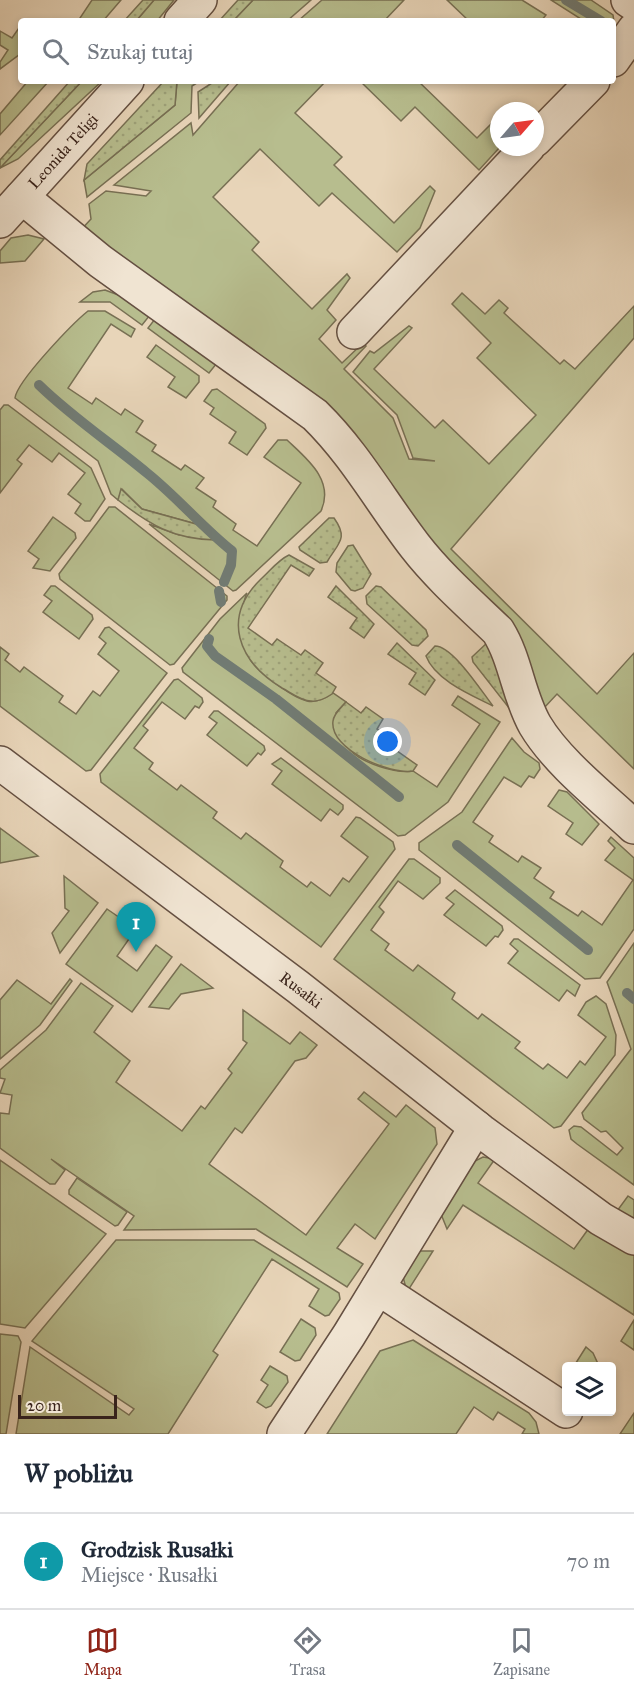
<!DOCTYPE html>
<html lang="pl">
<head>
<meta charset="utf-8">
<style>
	:root { --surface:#fff; --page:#f6f6f7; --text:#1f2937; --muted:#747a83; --line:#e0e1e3; --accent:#8f2418 }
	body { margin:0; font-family:"IM FELL Great Primer",serif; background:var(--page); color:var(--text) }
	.controls { position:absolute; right:18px; bottom:18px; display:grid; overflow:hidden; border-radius:6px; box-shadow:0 3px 9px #0003 }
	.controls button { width:54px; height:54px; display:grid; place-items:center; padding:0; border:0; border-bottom:2px solid var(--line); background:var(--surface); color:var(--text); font:30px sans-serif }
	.compass { position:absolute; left:490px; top:102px; width:54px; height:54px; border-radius:50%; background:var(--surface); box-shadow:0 3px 9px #0003; rotate:62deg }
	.scale { position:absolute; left:18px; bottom:15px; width:99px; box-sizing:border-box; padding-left:6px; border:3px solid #39231b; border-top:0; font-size:16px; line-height:21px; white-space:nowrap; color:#39231b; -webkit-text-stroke:4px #f0e4d2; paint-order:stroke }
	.you { position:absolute; left:388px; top:742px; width:21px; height:21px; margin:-15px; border:4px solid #fff; border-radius:50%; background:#1a73e8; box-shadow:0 0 0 9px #1a73e833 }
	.badge { display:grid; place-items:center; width:39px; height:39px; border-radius:50%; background:var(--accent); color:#fff; font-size:20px; font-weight:700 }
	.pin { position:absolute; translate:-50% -50px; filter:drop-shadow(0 2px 3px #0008) }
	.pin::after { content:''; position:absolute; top:32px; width:21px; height:18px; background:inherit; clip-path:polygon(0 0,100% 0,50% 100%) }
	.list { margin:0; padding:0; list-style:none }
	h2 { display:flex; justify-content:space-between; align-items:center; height:78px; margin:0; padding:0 24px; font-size:26px }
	h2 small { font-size:20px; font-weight:400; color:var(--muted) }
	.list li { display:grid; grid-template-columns:39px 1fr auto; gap:18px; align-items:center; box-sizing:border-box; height:96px; padding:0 24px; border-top:2px solid var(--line) }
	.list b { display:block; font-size:22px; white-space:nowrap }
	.list p { margin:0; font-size:20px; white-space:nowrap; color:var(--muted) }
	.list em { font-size:20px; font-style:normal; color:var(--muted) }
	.icon { flex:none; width:33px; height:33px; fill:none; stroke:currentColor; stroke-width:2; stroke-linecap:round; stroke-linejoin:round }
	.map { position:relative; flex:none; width:634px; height:1434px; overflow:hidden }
	.search { position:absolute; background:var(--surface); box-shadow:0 3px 9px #0003; left:18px; right:18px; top:18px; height:66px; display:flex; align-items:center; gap:15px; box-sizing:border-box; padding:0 21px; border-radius:6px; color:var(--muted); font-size:22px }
	.sheet { height:174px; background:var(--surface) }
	nav { display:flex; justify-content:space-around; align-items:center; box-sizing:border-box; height:84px; border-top:2px solid var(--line); background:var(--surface); font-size:16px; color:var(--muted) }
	nav a { display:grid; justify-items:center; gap:3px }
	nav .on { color:var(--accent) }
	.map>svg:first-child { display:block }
	.green { fill:#b7bd8e; stroke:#787054; stroke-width:1.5 }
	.garden { fill:url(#garden-dots); stroke:#787054; stroke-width:1.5 }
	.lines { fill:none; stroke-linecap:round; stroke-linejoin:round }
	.stream { stroke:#717c75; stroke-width:10 }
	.minor-casing { stroke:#655042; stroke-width:36 }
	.minor { stroke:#f0e4d2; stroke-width:33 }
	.labels { text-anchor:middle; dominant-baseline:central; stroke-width:4.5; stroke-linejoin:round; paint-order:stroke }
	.street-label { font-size:16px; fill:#39231b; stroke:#f0e4d2 }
</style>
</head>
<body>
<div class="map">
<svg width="634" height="1434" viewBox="0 0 634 1434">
	<defs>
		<pattern id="garden-dots" width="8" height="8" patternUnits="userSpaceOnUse" patternTransform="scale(1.5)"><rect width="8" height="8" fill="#b7bd8e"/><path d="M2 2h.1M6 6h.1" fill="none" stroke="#9ea27a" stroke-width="1.8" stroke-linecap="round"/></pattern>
	</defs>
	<rect width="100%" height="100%" fill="#e8d5b9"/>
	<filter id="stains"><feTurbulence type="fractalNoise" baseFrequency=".00333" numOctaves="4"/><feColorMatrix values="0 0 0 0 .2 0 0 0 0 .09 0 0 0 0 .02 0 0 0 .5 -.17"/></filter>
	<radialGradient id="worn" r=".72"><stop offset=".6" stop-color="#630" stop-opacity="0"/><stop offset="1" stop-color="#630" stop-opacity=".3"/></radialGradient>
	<!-- green -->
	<g class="green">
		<polygon points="92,0 121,0 103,21 78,21"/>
		<polygon points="154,0 174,0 157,21 136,21"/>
		<polygon points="253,0 311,0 287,21 233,21"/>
		<polygon points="322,0 404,0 384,21 298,21"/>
		<polygon points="447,0 522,0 546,15 541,21 469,21"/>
		<polygon points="551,0 591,0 613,15 615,29 613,31 613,21 584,21"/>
		<polygon points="21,25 20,54 0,69 0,62 8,50 0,45 0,31 12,38"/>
		<polygon points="28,81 49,81 0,135 0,114"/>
		<polygon points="82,81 102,81 18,159 0,168"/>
		<polygon points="177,81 200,81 192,86 191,113 87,197 84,180 175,105"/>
		<polygon points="240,81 326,81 295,113 342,157 334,165 394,223 430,186 435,191 420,228 397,252 332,193 319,206 260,149 213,197 259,242 252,250 312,309 347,274 350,278 327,310 336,320 319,339 342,363 363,343 366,346 344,369 393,418 409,459 435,461 413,458 397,415 353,372 370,351 374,353 409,326 412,328 374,369 435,428 443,420 489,464 536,415 477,358 491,343 452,304 462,293 485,314 499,300 508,308 504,313 560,364 564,360 575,369 634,306 634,338 451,549 597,694 634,653 634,769 557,694 543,709 442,559 405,513 79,232 91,219 89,204 106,191 146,196 151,191 114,185 191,123 193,135"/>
		<polygon points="360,81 418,81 477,138 499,116 500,147 479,170 415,107 401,121"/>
		<polygon points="28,235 44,239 25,261 0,263 0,251 11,238"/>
		<polygon points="105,290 121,296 150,315 142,325 110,302 80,302 93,292"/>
		<path d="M88,311H105L135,329L131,337L111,324L68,388L92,404L96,398L121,415L125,409L143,421L136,432L156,445L152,451L181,470L185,465L204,478L196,488L216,501L213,507L236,524L233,530L257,546L301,483L264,457L278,440H287C306,458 335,480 321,511L236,590L233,591L149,524L179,535L214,539L196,524L142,509L122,489L118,500L111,494L98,461L15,398C17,381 73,323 88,311Z"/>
		<polygon points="155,319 217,363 209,373 148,328"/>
		<polygon points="156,345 199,376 199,382 186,398 168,387 175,377 147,357"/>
		<polygon points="217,389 265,424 266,428 247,455 229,443 236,432 210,414 214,408 204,401 212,390"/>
		<polygon points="4,405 8,405 91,468 105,499 90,521 85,521 75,513 81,504 68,494 85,473 59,453 52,462 29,445 17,460 22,464 0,493 0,410"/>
		<polygon points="109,507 115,507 227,596 227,600 174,664 170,665 60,579 59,574"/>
		<polygon points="53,517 75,533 76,538 50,571 33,568 39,559 28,551"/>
		<polygon points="51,586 55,586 92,615 93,619 79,639 43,612 52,601 44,595"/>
		<path d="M247,593C239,610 243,639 249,657C254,670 293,698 307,701C316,703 326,698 333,693L346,702L336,713C340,724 343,742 350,750C362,763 396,774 413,771L437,787L480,724L452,705L458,696L500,722L448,802L405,835L398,836L183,672L182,668L220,619Z"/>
		<polygon points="109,627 167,673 91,770 86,771 0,706 0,647 9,654 5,660 20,672 24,667 63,696 59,702 76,714 93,691 100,696 119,671 98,654 106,643 99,637 105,628"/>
		<polygon points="178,679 202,698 203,702 199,708 195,706 185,719 162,702 143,726 148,730 134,748 153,763 149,769 177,790 181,785 217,812 213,818 241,839 246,833 283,861 280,867 307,887 311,882 330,896 343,878 349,882 368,857 341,836 356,817 360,818 393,842 395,849 321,947 101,782 100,774 174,680"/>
		<polygon points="214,711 218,711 264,746 265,750 261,755 258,753 247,766 207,735 217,723 209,717"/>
		<polygon points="512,738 524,752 539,763 540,769 534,778 529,776 521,787 504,777 473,822 493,836 489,842 518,862 522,856 541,868 534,878 554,892 550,898 578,916 582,911 602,925 633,880 605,860 615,848 608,841 611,837 634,858 634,929 600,978 585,979 419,850 419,843 462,812"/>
		<polygon points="281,758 343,805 343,809 338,815 330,809 321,821 272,784 282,771 272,764"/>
		<polygon points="559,790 567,792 599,824 582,845 566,834 573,823 548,806"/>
		<polygon points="0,828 38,856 0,863"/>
		<polygon points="409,859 414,859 440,878 440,883 423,899 398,881 379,907 384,912 371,930 389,944 385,950 413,971 418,965 455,993 452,999 478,1019 482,1014 520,1042 515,1048 543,1069 548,1064 567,1078 580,1061 585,1065 606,1037 578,1015 586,1002 596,996 606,1004 616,1035 615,1055 561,1126 554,1128 334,959"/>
		<polygon points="64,876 98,903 60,953 52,933 69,911 65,908"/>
		<polygon points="455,890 502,926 503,930 498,937 495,936 486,946 444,915 454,904 446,898"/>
		<polygon points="107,909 136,929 117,956 137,971 156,945 172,957 132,1012 66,964"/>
		<polygon points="514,939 518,939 580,985 575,996 567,990 559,1001 508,963 518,951 510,944"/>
		<polygon points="634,943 634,1185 577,1144 571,1139 569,1130 574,1126 581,1127 617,1155 623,1148 606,1131 601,1132 584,1119 582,1113 631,1049 607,982"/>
		<polygon points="181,964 213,988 181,994 169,1009 149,1007"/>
		<polygon points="70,979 72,981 40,1025 0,1059 0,1000 17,980 51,1004"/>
		<polygon points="81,983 113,1006 94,1032 130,1061 116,1082 182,1131 201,1106 205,1109 232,1073 228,1069 247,1043 243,1040 243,1010 290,1044 300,1032 317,1045 306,1058 295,1061 242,1133 235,1128 209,1164 306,1235 389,1124 358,1099 364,1092 396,1117 406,1105 435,1128 437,1144 375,1239 355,1224 337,1248 363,1264 347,1287 256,1229 124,1230 134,1216 51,1159 65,1170 55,1184 50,1184 0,1148 0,1113 9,1114 12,1095 0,1093 5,1079 0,1078 0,1070 46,1030"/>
		<polygon points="483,1157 495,1159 478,1183 574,1249 589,1228 634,1250 634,1315 463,1205 447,1229 441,1214 471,1163"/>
		<polygon points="0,1160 106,1234 25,1328 0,1324"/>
		<polygon points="77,1178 127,1212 118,1225 115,1226 69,1194 69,1190"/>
		<polygon points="628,1196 634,1200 634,1222 617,1211"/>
		<polygon points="116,1240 254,1240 339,1293 340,1299 329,1315 325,1316 309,1306 319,1289 272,1259 213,1351 218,1355 168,1434 16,1434 30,1347 129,1415 134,1409 32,1341"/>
		<polygon points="420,1251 433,1251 407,1292 402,1273 414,1252"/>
		<polygon points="301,1319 315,1328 316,1335 300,1360 295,1361 280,1352"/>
		<polygon points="634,1320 634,1350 621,1341"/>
		<polygon points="0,1334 18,1336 21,1342 6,1434 0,1434"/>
		<polygon points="413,1340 529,1413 536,1422 539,1434 522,1434 525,1429 498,1412 493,1420 474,1407 456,1434 327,1434 380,1351"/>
		<polygon points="586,1347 593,1353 599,1366 574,1366"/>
		<polygon points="270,1366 287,1376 288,1382 271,1406 266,1408 257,1402 268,1385 261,1380"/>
		<polygon points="634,1413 634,1434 620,1434"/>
	</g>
	<!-- garden -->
	<g class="garden">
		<polygon points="143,0 154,0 136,21 124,21"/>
		<polygon points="238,0 253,0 233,21 219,21"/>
		<polygon points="70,81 82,81 0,168 0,160"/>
		<polygon points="164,81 177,81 175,105 84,180 87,164"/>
		<polygon points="215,81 231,81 199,118 198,92"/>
		<path d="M121,489L142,509L196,524L215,540C173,539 150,525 118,500Z"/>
		<path d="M329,518H334C349,539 338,543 327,562L320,563L300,550L299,547Z"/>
		<polygon points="353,545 371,574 363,588 355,591 351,590 336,572 337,563 348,546"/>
		<path d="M289,555L314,569L309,576L291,565L248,628L272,645L277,639L301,655L305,650L323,663L316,673L336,687L332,694C326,698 319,702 311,701C301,701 290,692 282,688C238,661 221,618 261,579C270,571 278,560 289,555Z"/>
		<polygon points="336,586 374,624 364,638 350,628 357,618 328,597"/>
		<polygon points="376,586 381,587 426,630 428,636 418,646 412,645 367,604 366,596"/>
		<polygon points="489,641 514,710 509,708 473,662 472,657"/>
		<polygon points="397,643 435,680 425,695 409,684 416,673 388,654"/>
		<path d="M435,646C453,646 482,692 493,706C471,695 435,680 426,656Z"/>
		<path d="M346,702L361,713L366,707L383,719L377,729L397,742L393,748L417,765L413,771C391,775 329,750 333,721C334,713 341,708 346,702Z"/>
	</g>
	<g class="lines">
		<!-- stream -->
		<g class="stream">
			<polyline points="566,0 601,21"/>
			<path d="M39,385C73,418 111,443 147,473C177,497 202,527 232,551L231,565L224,582"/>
			<polyline points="219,591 221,602"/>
			<polyline points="209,639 207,646 215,656 276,699 399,797"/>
			<polyline points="457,845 588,950"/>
			<polyline points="627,993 634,999"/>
		</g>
		<!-- minor casing -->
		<g class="minor-casing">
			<g id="minor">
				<polyline points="628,0 634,4"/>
				<polyline points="181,21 200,0"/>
				<polyline points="613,60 634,30"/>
				<polyline points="535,140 593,81"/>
				<path d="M22,197L100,261L315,415C355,454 381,502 415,546C439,577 470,604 498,631C516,660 518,695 535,725C557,762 602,797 634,827"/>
				<polyline points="0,221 127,81"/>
				<polyline points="354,332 528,147"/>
				<polyline points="0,763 298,987 481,1131 601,1219 634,1238"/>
				<polyline points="378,1288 566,1411"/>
				<polyline points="284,1434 349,1335 476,1127"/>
			</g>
		</g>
		<!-- minor -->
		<use href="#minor" class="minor"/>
	</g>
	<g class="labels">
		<!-- street labels -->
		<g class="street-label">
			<text transform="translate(63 151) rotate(-48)">Leonida Teligi</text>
			<text transform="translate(301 990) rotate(37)">Rusałki</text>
		</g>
	</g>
	<rect width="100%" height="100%" filter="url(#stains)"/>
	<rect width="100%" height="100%" fill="url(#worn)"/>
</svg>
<div class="controls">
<button><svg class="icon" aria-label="layers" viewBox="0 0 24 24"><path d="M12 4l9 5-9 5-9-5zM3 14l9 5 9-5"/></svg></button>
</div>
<svg class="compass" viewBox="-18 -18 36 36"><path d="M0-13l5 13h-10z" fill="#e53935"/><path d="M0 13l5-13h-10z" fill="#747a83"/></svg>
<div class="scale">20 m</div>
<div class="you"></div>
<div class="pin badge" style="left:136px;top:952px;background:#0f9aa8">1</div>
<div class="search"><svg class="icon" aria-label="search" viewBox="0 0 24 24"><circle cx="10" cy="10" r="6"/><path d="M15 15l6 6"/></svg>Szukaj tutaj</div>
</div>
<section class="sheet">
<h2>W pobliżu<small></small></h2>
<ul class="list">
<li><span class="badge" style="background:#0f9aa8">1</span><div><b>Grodzisk Rusałki</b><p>Miejsce · Rusałki</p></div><em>70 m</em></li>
</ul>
</section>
<nav>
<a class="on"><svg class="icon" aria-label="map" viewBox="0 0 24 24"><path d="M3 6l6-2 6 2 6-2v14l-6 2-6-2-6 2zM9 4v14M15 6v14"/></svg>Mapa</a>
<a><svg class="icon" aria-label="directions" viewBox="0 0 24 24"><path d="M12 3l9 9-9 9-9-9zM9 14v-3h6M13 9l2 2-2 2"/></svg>Trasa</a>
<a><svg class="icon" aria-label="saved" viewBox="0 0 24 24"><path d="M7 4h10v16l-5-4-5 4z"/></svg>Zapisane</a>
</nav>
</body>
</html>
